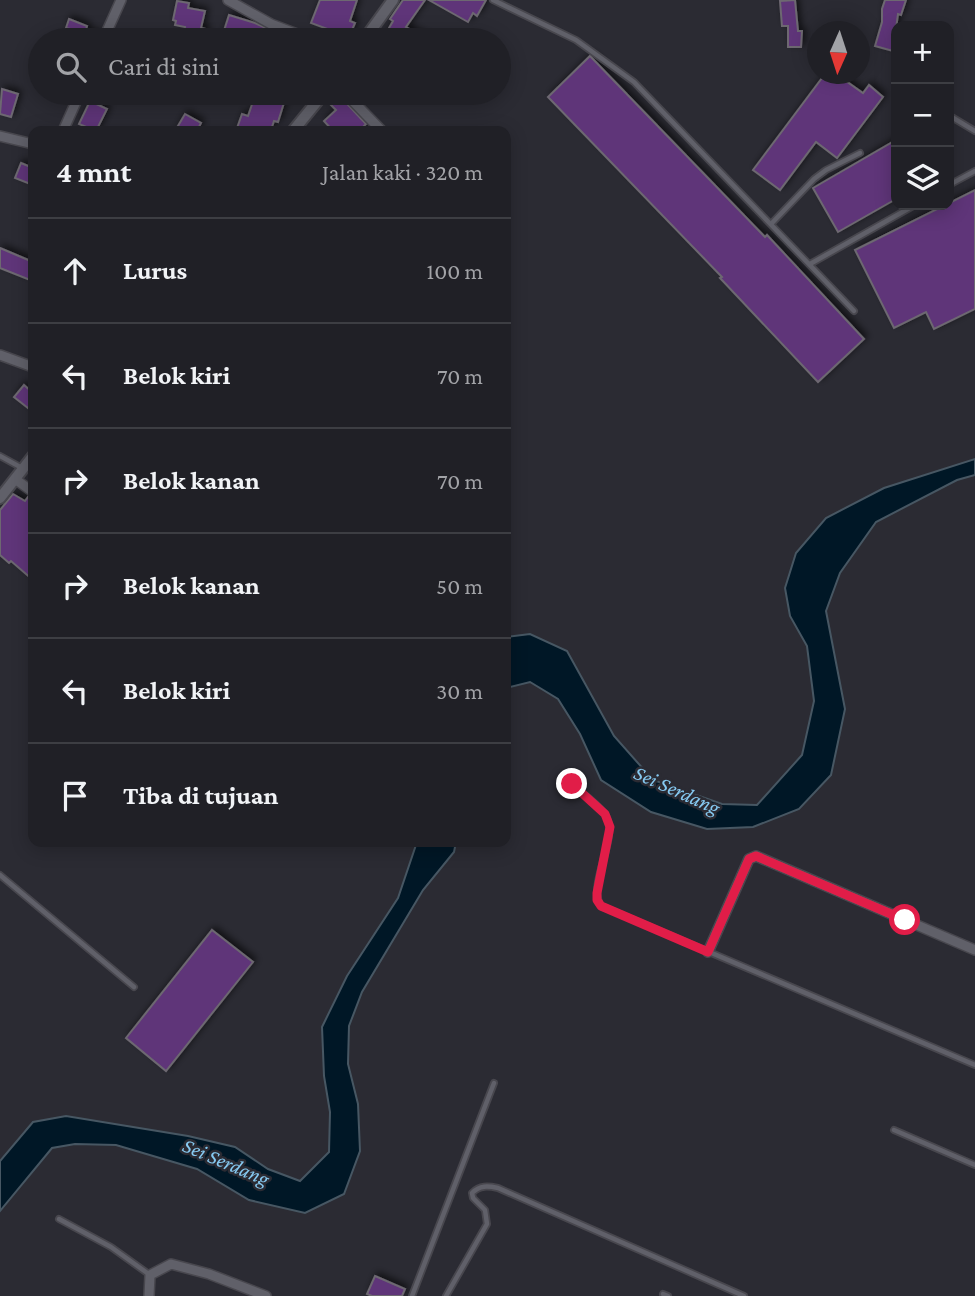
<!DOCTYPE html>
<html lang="id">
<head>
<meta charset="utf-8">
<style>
	:root { --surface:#202026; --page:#2d2d32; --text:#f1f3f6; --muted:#a2a3a7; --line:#3d3e43 }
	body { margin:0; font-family:"Crimson Pro",serif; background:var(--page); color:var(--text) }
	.controls { position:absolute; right:21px; top:21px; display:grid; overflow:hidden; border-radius:14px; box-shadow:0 4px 18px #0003 }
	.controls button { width:63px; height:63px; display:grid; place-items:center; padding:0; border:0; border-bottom:2px solid var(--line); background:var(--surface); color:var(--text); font:35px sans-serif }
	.compass { position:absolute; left:807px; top:21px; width:63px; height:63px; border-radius:50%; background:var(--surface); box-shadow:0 4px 18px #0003; rotate:183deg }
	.stop { position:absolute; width:21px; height:21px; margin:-16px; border:5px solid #e11d48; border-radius:50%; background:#fff }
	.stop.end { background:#e11d48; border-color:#fff; box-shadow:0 2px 7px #0008 }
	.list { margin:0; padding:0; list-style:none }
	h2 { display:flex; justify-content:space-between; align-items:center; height:91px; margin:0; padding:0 28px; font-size:30px }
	h2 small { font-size:23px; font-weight:400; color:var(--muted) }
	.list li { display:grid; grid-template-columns:46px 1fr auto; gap:21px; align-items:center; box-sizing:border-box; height:105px; padding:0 28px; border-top:2px solid var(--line) }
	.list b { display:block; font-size:26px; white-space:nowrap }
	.list em { font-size:23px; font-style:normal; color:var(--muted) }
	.icon { flex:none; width:38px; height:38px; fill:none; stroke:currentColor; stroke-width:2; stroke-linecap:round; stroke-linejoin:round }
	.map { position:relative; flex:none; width:975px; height:1296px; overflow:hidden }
	.search { position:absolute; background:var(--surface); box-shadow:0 4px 18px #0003; left:28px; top:28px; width:483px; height:77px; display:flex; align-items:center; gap:18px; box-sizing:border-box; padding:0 24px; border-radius:38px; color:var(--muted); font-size:26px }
	.panel { position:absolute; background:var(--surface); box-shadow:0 4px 18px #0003; left:28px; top:126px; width:483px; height:721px; border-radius:14px }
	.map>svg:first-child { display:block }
	.water { fill:#001726; stroke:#475763; stroke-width:2 }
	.building { fill:#5e3579; stroke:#6d6871; stroke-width:2; filter:url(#shadow) }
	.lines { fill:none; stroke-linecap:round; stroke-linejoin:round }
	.service-casing { stroke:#48474e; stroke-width:8 }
	.minor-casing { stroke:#48474e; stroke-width:12 }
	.tertiary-casing { stroke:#48474e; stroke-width:14 }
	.service { stroke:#606069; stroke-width:4.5 }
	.minor { stroke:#606069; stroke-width:9 }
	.tertiary { stroke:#606069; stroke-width:10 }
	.route { stroke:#e11d48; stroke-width:9 }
	.labels { text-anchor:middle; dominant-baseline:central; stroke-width:5; stroke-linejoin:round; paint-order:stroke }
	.water-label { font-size:21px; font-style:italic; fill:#86c9f1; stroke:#2b2b33 }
</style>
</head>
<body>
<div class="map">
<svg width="975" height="1296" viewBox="0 0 975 1296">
	<defs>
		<filter id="shadow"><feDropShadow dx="3" dy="-3" stdDeviation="3.5" flood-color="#0009"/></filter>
	</defs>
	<rect width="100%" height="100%" fill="#2b2b33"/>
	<!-- water -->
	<g class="water">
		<polygon points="975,459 975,475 957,480 876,522 840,573 826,611 845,709 831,775 799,809 753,827 707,829 651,812 601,780 580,734 558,699 530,682 506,688 506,637 530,634 567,651 614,736 653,780 722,804 757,805 802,755 814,701 807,646 790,616 785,588 796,553 826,518 884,488"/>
		<polygon points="417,842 456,842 454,852 423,890 362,992 349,1026 348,1064 358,1104 360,1151 344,1194 305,1213 249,1200 197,1169 116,1145 75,1144 52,1148 0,1211 0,1161 33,1122 66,1116 188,1136 235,1147 268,1169 300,1181 329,1152 330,1112 324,1076 322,1027 347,976 398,898"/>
	</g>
	<!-- building -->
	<g class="building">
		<polygon points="320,0 357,0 350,21 355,23 349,37 311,23"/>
		<polygon points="403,0 425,0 406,27 429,40 395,40 385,35 393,21 390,19"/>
		<polygon points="429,0 486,0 477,16 473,13 468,22"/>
		<polygon points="795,0 798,31 802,31 801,47 788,47 788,26 782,26 780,1"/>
		<polygon points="885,0 906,0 901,15 898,14 893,51 875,46 882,22 882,9"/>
		<polygon points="177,1 189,3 188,8 205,11 201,28 206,29 204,40 183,37 185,27 175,25 176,21 173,20"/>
		<polygon points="229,15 255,23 281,35 280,40 221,40"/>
		<polygon points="69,19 87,26 86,30 98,35 96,40 66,38 70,29 66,28"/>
		<polygon points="590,56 765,237 767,235 864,339 818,382 720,278 722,277 548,97"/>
		<polygon points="825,74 836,74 863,93 869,85 883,97 837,158 816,142 780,190 753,170"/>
		<polygon points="2,89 18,94 11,117 0,114"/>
		<polygon points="256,93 287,93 278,122 274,121 271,130 236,131 242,114 248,116"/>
		<polygon points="338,94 366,124 359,131 333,131 324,121 336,110 329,103"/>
		<polygon points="90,101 107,109 96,131 79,124"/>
		<polygon points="185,114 201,123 197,131 175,131"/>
		<polygon points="896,140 896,199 838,232 813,188"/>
		<polygon points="21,163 33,168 33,185 15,178"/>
		<polygon points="975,190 975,309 934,329 926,312 894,328 855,250"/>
		<polygon points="0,248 33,262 33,273 30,280 0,268"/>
		<polygon points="24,385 33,393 33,412 14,397"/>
		<polygon points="13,494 25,501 28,497 33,499 33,580 11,561 9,563 0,555 0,510"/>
		<polygon points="212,930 253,962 166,1071 126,1038"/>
		<polygon points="375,1276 405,1289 402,1296 372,1296 367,1294"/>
	</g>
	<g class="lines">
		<!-- service casing -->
		<g class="service-casing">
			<g id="service">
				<polyline points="493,0 576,40 634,82 854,311"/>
				<polyline points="950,116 975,131"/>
				<polyline points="949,185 975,171"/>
				<polyline points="772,223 814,179 826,170 860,153"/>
				<polyline points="810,264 915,205"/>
				<polyline points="0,456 22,468"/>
				<path d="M572,784C582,793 597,803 605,814C621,838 586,882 601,906L975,1065"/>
				<polyline points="0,875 134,987"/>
				<polyline points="894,1130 975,1165"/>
				<polyline points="59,1219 111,1247 150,1275"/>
				<polyline points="663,1294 668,1296"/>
				<polyline points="412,1296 494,1083"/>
				<path d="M446,1296L487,1224L485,1210L473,1198L472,1193C480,1185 488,1186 498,1188L744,1296"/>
			</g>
		</g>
		<!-- minor casing -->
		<g class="minor-casing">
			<g id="minor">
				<polyline points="228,0 271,24 313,40"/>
				<polyline points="103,40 121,0"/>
				<polyline points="345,93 382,131"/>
				<polyline points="63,131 80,93"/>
				<polyline points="0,136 33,144"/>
				<polyline points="0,355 33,367"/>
				<polyline points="15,479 33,492"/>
				<polyline points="708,952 749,859 756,856 975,950"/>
				<polyline points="149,1296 150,1275 171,1264 209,1274 266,1296"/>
			</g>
		</g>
		<!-- tertiary casing -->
		<g class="tertiary-casing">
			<g id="tertiary">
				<polyline points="364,40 393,0"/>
				<polyline points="293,131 324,93"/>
				<polyline points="0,498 33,456"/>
			</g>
		</g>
		<!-- service -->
		<use href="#service" class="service"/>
		<!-- minor -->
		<use href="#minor" class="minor"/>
		<!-- tertiary -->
		<use href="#tertiary" class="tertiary"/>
	</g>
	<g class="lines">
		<!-- route -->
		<polyline class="route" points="572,784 605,814 610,827 597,893 597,900 601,906 708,952 749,859 756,856 905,920"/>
	</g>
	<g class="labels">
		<!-- water labels -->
		<g class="water-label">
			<text transform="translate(677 790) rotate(24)">Sei Serdang</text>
			<text transform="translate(226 1162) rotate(23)">Sei Serdang</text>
		</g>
	</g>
</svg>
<div class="controls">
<button>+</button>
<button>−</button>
<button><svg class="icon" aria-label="layers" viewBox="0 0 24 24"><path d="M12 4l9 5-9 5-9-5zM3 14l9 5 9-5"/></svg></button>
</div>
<svg class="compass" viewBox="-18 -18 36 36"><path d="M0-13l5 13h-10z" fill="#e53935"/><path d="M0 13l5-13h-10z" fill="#a2a3a7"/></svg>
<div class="stop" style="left:905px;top:920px"></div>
<div class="stop end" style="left:572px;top:784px"></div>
<div class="search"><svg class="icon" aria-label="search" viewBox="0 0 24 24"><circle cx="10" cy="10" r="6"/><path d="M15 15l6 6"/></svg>Cari di sini</div>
<section class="panel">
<h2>4 mnt<small>Jalan kaki · 320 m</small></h2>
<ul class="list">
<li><svg class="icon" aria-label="ahead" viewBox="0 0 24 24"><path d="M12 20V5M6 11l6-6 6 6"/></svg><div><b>Lurus</b></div><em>100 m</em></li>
<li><svg class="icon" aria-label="left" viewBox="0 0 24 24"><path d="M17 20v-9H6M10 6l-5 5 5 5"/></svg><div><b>Belok kiri</b></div><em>70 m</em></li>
<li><svg class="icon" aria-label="right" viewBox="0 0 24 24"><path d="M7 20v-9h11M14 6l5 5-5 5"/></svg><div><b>Belok kanan</b></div><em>70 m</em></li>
<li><svg class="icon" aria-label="right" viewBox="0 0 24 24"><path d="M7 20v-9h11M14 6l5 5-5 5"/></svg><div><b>Belok kanan</b></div><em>50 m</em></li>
<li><svg class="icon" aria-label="left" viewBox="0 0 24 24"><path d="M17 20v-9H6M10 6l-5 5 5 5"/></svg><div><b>Belok kiri</b></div><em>30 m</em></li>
<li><svg class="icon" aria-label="arrive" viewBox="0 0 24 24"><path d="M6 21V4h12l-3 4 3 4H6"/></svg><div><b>Tiba di tujuan</b></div></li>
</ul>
</section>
</div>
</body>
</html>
